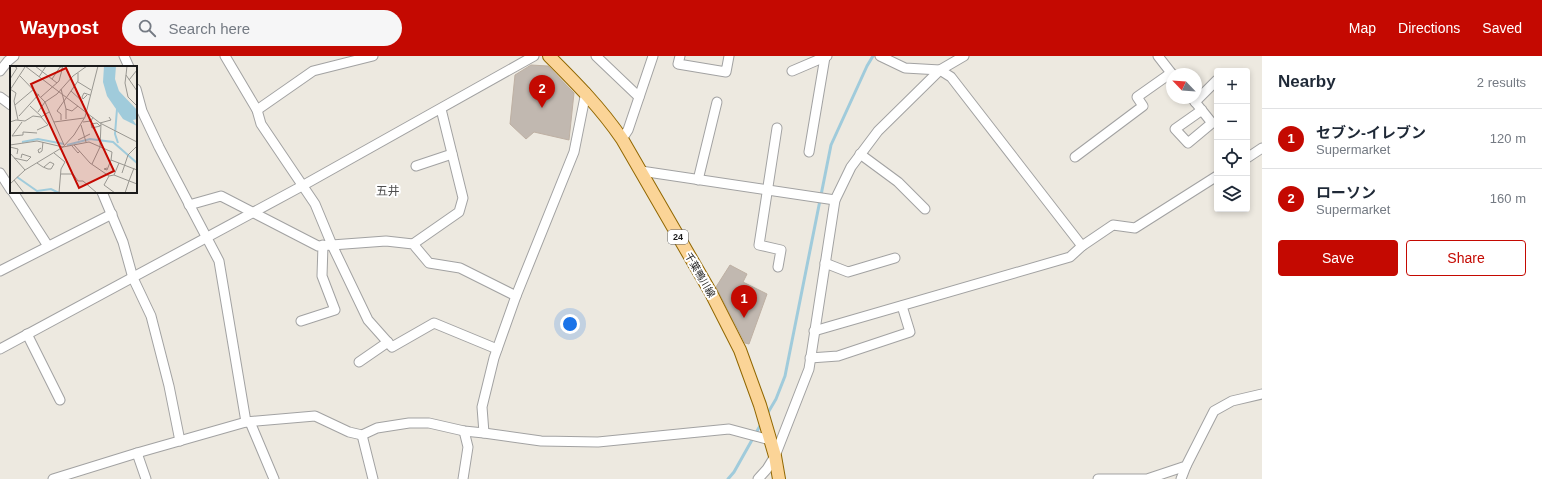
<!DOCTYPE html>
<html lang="en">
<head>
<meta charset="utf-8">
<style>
	:root { --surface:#fff; --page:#f6f6f7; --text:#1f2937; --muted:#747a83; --line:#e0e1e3; --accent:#c40901 }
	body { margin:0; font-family:Arial,"Noto Sans JP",sans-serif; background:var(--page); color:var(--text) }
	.controls { position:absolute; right:12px; top:12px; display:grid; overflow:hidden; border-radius:4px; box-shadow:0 2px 6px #0003 }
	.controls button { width:36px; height:36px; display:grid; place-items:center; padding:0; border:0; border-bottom:1px solid var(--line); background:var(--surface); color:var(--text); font:20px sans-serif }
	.compass { position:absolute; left:1166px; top:12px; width:36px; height:36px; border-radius:50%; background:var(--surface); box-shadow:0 2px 6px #0003; rotate:295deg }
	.you { position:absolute; left:570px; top:268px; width:14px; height:14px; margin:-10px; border:3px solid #fff; border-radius:50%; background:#1a73e8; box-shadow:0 0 0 6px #1a73e833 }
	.badge { display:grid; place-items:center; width:26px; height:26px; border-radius:50%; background:var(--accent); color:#fff; font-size:13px; font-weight:700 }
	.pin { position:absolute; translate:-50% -33px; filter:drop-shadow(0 1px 2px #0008) }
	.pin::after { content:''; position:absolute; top:21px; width:14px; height:12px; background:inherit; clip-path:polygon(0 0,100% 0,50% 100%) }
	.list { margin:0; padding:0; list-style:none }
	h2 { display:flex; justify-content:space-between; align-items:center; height:52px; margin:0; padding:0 16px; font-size:17px }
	h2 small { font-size:13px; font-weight:400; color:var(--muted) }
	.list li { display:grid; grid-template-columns:26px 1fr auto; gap:12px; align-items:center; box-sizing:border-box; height:60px; padding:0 16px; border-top:1px solid var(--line) }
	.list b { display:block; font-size:15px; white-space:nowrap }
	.list p { margin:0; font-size:13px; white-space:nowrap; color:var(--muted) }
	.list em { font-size:13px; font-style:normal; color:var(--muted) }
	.actions { display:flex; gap:8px; padding:12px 16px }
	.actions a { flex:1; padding:9px 0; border:1px solid var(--accent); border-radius:4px; text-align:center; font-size:14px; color:var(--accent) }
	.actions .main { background:var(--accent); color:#fff }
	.icon { flex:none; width:22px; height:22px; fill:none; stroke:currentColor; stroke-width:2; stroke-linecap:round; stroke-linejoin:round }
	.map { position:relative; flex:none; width:1262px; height:423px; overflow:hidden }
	header { display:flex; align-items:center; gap:24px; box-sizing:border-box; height:56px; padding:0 20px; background:var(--accent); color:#fff }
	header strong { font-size:19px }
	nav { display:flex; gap:22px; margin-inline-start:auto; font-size:14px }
	.search { width:280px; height:36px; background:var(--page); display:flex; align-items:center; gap:10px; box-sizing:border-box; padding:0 14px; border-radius:22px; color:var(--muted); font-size:15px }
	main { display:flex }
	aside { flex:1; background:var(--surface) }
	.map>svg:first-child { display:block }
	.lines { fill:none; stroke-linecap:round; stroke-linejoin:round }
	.stream { stroke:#a0cbdb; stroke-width:3 }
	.building { fill:#c1b8b0; stroke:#beb0a3 }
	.minor-casing { stroke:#a2a2a2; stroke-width:11 }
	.major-casing { stroke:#916701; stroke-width:14 }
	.minor { stroke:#fff; stroke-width:9 }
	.major { stroke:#fbd497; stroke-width:12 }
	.labels { text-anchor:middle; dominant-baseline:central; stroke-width:4; stroke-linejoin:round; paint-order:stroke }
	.shield { fill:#fff; stroke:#5f5f5f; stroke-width:1 }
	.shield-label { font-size:9px; font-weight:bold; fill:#1b1b1b }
	.street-label { font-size:10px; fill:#1b1b1b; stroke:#fff }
	.quarter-label { font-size:12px; fill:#4e4e4e; stroke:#fff }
	.inset-river { fill:none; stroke:#a0cbdb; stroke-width:2 }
	.inset-road { fill:none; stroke:#999791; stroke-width:1 }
	.view { fill:#c40901; fill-opacity:0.15; stroke:#c40901; stroke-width:2 }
	.inset-edge { fill:none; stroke:#1b1b1b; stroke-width:2 }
</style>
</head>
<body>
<header>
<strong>Waypost</strong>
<div class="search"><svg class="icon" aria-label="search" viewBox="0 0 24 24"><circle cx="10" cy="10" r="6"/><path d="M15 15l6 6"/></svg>Search here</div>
<nav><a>Map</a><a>Directions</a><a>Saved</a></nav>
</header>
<main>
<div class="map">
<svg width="1262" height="423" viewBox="0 0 1262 423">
	<rect width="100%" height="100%" fill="#ede9e0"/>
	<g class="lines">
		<!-- stream -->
		<g class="stream">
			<polyline points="766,360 776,343 785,320 831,89 867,10 873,0"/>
			<polyline points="728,423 734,416 761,368"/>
		</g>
	</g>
	<!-- building -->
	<g class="building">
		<polygon points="531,9 548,10 574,37 569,84 534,76 526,83 510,68 515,19"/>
		<polygon points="730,209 747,218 743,226 767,238 749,288 745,287 716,231"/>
	</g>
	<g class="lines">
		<!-- minor casing -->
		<g class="minor-casing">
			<g id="minor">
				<polyline points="124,0 129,11"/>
				<polyline points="225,0 257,54 261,68 315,148 332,189 368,264 392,291 434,267 497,293"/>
				<polyline points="596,0 639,41"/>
				<polyline points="680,0 678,8 726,16 729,0"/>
				<polyline points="880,0 905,12 940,14 951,21 1082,190"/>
				<polyline points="1158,0 1172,18"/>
				<polyline points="0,15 8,5 14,0"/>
				<polyline points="792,15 827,0"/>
				<polyline points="136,33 142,55 159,91 219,205 246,366"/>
				<polyline points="0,41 11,49"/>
				<polyline points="1192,42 1212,67 1188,87 1175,73 1202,54"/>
				<polyline points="1195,46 1217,24"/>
				<polyline points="257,54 313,15 373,0"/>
				<polyline points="777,72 759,189 781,194 778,211"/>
				<polyline points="622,83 628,74 653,0"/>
				<polyline points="809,96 825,1"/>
				<polyline points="860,98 898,126 925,153"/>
				<polyline points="1075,101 1143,50 1137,41 1171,17"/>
				<polyline points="1247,102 1262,92"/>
				<polyline points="416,110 452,98"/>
				<polyline points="641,115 835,144"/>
				<polyline points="0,117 11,134"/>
				<polyline points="698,124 717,46"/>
				<polyline points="13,136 48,190"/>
				<polyline points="102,136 123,186 133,222 151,260 169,330 180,385"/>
				<polyline points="189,149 221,140 318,190 386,185 413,188 429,207 460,212 516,240"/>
				<polyline points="413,188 459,156 463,142 441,53"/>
				<polyline points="825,207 848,216 895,202"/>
				<polyline points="0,215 112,158"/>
				<polyline points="301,265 335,254 322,220 323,189"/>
				<polyline points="814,275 1070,201 1082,190 1113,169 1135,172 1217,120"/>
				<polyline points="27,278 60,344"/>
				<polyline points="0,293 302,130 534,0"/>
				<polyline points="810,302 838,300 910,276 902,250"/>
				<polyline points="359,306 388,286"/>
				<polyline points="250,366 274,423"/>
				<polyline points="484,377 482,351 494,302 516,240 574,96 586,36"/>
				<polyline points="362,379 373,423"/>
				<polyline points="137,397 146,423"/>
				<polyline points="53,423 137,397 246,366 315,360 349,376 362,379 377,372 409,367 429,367 464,375 484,377 541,385 598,386 729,373 770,384"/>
				<polyline points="463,423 468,391 464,375"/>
				<polyline points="758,423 767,413 775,400 809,313 835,144 851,111 878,75 940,14 964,0"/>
				<polyline points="1098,423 1147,423 1186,410 1214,355 1232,345 1262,338"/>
				<polyline points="1181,423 1186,410"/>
			</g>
		</g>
		<!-- major casing -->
		<g class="major-casing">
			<path id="major" d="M549,0C576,27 600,51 622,83L711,237L740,294L760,349L775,400L779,423"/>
		</g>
		<!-- minor -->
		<use href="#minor" class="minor"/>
		<!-- major -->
		<use href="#major" class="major"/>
	</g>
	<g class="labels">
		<!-- shield labels -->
		<rect class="shield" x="668" y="174" width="20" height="14" rx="3"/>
		<g class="shield-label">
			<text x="678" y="181">24</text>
		</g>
		<!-- street labels -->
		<g class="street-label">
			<text transform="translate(700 219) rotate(60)">千葉鴨川線</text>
		</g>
		<!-- quarter labels -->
		<g class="quarter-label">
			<text x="388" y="135">五井</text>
		</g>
	</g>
	<!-- overview -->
	<g transform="translate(10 10)">
		<rect width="127" height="127" fill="#ede9e0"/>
		<path d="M94,0H106L105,13L109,25L127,44V53L123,54L127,60L113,53L97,30L93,16Z" fill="#a0cbdb"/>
		<path class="inset-river" d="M107,43L105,68L108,77M12,76L28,73L54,78M57,79L80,73L103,76L127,97M7,111L27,125L41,123L49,127"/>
		<path class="inset-road" d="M15,0L90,57L127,76M25,0L47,17M117,0L116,9L127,25M116,9L115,17L118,31L127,40M10,10L35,36L54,79M29,11L36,0M0,13L7,2L4,0M42,13L50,1L53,3M119,14L127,4M68,16L81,24M0,23L6,27L4,35L8,54M51,23L56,43V53M0,24L15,1M61,25L73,36M77,29L73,33L72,31L74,27L80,29M31,31L49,15L53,0M35,36L47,28L63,10L77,0M5,39L24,23M20,40L32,51M56,43L62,45L68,40M28,46L35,36M9,50L29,28M51,54V48L47,45L68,15V7M0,56L6,54L15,55L23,50L31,51L39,46M12,56L2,70L13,69V66L27,67M44,56L74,52M73,56L81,55L83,51M90,57L101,54L99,51M71,59L76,76M90,60L87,57L81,58L82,62L90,60L91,59M27,64L38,59L31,51M68,74L80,68M0,79L27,75L53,81L79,76L102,86L101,94L127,104M64,79L80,97L99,110M62,80L68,87L70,85M0,81L8,83L7,88M31,82L28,84L29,87L32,85L33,76M0,87L15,104M44,87L55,96L51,103L49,127M4,92L17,95L21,91L12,88L11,92M27,97L33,101L38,103H41L44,98L40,96L34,101M82,98L90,81L91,58M97,102L94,103L97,104L101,94M112,107L118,89L127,80M51,108H63L68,115H73L87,127M104,109L127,118M4,114L14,127M119,115L124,102M0,118L15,104L53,81L64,69L75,51L88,0M105,127L94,119L99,110L104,109L109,97M115,127L119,115"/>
		<path class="view" d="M56,2L104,105L69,122L21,18Z"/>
		<rect width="127" height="127" class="inset-edge"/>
	</g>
</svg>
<div class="controls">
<button>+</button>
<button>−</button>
<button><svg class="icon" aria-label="locate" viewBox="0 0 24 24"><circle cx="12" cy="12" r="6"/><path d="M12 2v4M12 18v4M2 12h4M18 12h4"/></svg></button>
<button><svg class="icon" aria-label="layers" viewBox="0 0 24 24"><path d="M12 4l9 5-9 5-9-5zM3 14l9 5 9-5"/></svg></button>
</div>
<svg class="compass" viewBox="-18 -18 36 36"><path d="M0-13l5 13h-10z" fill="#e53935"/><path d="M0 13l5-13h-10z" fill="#747a83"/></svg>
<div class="you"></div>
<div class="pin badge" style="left:744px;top:262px">1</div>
<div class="pin badge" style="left:542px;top:52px">2</div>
</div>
<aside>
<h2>Nearby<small>2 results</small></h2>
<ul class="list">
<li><span class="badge">1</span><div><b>セブン-イレブン</b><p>Supermarket</p></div><em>120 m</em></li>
<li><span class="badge">2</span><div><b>ローソン</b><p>Supermarket</p></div><em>160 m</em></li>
</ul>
<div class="actions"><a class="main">Save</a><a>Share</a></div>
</aside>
</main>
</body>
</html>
